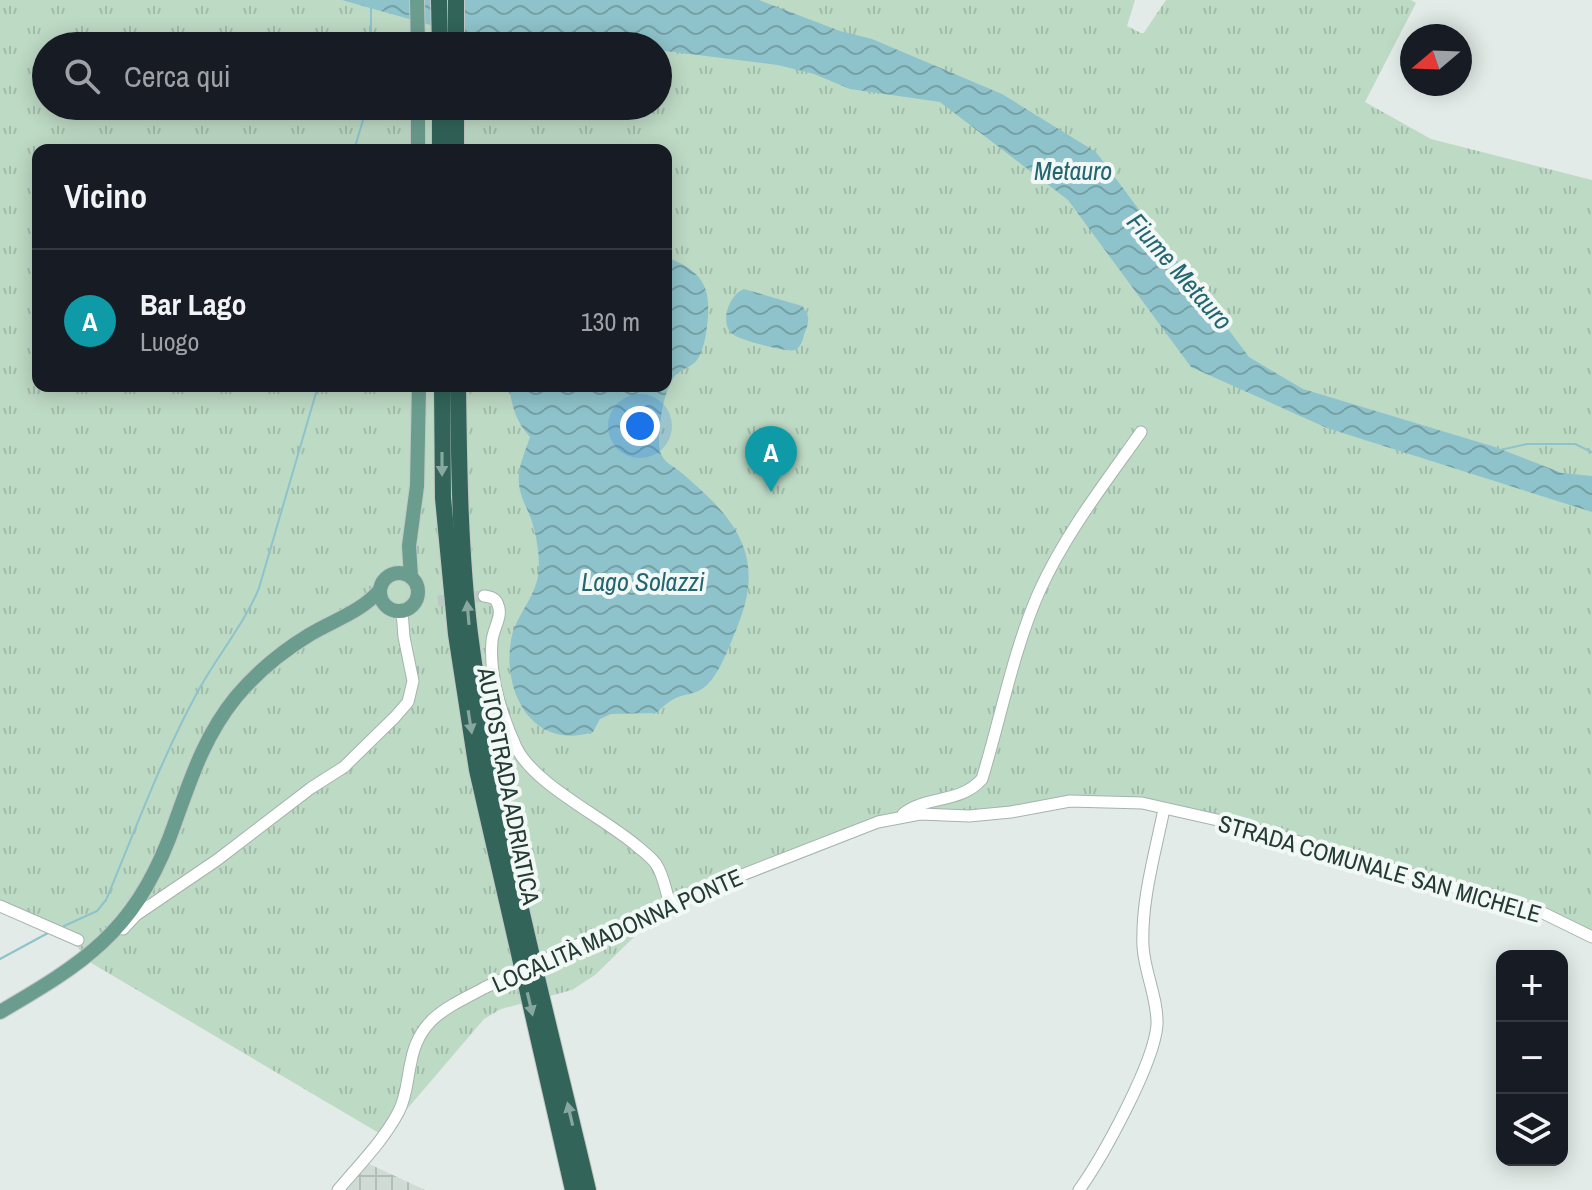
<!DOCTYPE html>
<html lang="it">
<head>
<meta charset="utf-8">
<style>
	:root { --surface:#171b24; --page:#242831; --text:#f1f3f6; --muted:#9ea1a6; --line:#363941; --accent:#2563eb }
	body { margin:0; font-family:"Archivo Narrow",sans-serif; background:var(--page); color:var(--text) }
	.controls { position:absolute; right:24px; bottom:24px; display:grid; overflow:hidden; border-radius:16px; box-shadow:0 4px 20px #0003 }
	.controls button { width:72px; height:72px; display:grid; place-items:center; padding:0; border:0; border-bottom:2px solid var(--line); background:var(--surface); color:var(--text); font:40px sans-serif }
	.compass { position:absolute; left:1400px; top:24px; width:72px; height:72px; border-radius:50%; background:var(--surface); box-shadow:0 4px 20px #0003; rotate:251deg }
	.you { position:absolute; left:640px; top:426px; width:28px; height:28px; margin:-20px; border:6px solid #fff; border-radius:50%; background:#1a73e8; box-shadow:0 0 0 12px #1a73e833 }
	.badge { display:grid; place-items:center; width:52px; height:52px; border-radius:50%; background:var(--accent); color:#fff; font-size:26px; font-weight:700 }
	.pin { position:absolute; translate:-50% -66px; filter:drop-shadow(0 2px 4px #0008) }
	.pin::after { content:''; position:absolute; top:42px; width:28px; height:24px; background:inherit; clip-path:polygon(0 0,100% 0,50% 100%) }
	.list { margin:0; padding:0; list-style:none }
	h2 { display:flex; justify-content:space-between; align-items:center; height:104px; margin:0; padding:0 32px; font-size:34px }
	h2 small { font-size:26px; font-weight:400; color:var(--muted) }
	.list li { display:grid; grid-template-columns:52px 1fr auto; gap:24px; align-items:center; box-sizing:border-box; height:144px; padding:0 32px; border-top:2px solid var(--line) }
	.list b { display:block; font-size:30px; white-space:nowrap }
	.list p { margin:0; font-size:26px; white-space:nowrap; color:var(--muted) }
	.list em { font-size:26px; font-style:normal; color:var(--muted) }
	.icon { flex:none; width:44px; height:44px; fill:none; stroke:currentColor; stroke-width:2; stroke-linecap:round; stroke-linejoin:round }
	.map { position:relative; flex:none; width:1592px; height:1190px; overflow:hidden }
	.search { position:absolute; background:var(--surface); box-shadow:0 4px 20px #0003; left:32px; top:32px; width:640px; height:88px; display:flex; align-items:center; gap:20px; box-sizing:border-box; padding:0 28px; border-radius:44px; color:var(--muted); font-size:30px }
	.panel { position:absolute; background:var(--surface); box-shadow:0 4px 20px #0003; left:32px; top:144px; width:640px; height:248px; border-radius:16px }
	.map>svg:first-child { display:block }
	.industrial { fill:url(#industrial-grid) }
	.park { fill:url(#park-tufts); fill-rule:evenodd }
	.water { fill:url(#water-waves) }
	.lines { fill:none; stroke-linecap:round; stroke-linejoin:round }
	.stream { stroke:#8fc3cb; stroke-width:2 }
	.minor-tunnel { stroke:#bcc8c3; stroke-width:11; stroke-dasharray:11 5.5; stroke-linecap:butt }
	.minor-casing { stroke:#a5b3ae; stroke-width:13 }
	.major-casing { stroke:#c2c8c6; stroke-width:16 }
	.highway-casing { stroke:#c2c8c6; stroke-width:18 }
	.minor { stroke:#fff; stroke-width:11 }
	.major { stroke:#6b9d8f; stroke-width:14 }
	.highway { stroke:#326459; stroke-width:16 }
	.minor-bridge-casing { stroke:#a5b3ae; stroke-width:13; stroke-linecap:butt }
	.minor-bridge { stroke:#fff; stroke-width:11 }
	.oneway { fill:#88a79f }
	.labels { text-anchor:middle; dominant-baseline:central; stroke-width:8; stroke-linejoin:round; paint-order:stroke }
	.street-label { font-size:24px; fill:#243b34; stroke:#f2f8f5 }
	.water-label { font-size:26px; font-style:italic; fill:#236571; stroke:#f2f8f5 }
</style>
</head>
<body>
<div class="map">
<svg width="1592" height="1190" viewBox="0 0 1592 1190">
	<defs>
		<pattern id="industrial-grid" width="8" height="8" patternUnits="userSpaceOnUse" patternTransform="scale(2)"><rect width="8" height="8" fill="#d1dbd6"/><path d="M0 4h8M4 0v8" fill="none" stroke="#b3bdb8"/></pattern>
		<pattern id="park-tufts" width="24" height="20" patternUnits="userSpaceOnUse" patternTransform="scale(2)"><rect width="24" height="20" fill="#bddac5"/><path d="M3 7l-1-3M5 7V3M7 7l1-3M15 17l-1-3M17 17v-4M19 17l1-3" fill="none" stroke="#a2bcaa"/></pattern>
		<pattern id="water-waves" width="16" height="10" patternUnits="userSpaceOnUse" patternTransform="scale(2)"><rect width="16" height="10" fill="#8fc3cb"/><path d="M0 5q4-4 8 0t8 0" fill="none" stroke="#75a0a6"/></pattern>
	</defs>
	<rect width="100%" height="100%" fill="#e2ebe7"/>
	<!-- industrial -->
	<polygon class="industrial" points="365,1162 425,1190 344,1190"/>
	<!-- park -->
	<path class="park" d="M0,0H1135L1127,26L1143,34L1166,0H1411L1416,3L1365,102L1431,139L1592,180V934L1546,910L1120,798L887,818L674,904L635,936L595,975L572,990L501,1009L484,1019L384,1136L88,961L71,938L0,904ZM46,46H658V106H46ZM38,150H666V386H38Z"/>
	<!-- water -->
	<g class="water">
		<polygon points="342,0 759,0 840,31 872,39 1002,94 1096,152 1249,357 1303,389 1495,447 1562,473 1592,476 1592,512 1327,428 1191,367 1068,200 940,102 850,89 814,74 778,65 658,50 658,46 501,45"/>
		<path d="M666,257C703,271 712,287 707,326C706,337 703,351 697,360C690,369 679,369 673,378C663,394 659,425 659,443C659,462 672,464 683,474C736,519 766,556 738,625C730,644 722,669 708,684C699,693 692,693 681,696C671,699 664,706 656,713L611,714L600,719L593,732C533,751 502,693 511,640C516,613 538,597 539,567C539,551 536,533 531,519C527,508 520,496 519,484C517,469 525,452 530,437C516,422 512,407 509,386H666Z"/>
		<path d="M744,289L802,306C811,316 809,322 804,335C803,340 800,348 795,350C788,353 741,340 734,335C718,325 729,294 744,289Z"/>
	</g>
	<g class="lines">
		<!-- stream -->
		<g class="stream">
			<polyline points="371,46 371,7"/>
			<polyline points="354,150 363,120 364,106"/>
			<polyline points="1500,450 1527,444 1575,444 1592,452"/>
			<path d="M64,926L97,911L106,900C135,831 161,759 197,693C216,657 244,625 259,588L318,386"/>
			<polyline points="0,959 48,933"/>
		</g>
		<!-- minor-tunnel -->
		<polyline class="minor-tunnel" points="438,601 484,596"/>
		<!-- minor casing -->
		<g class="minor-casing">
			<g id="minor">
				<path d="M484,596C491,597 496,598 498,605C503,616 493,629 492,641C489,676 502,716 516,747C534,785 605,818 638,847C644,852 651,857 656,864C664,876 665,890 670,903"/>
				<path d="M903,814C927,795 960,804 982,779C1001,717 1013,651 1039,592C1065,534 1105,483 1141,432"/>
				<polyline points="0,906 78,940"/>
				<polyline points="123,929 136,915 217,860 311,788 344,767 395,717 408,702 413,681 404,637 402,611"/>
				<polyline points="568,949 683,898 878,822 920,814 969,816 1011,812 1070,801 1142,803 1244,826 1541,912 1592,937"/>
				<path d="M338,1190C359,1165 384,1140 399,1111C407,1095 407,1079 411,1062C419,1017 449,1007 486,987"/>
				<path d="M1079,1190C1102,1158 1154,1064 1157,1025C1158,999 1145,974 1143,947C1141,900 1155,854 1164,809"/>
			</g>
		</g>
		<!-- major casing -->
		<g class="major-casing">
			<g id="major">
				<polyline points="417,0 418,46"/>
				<polyline points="418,106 418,150"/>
				<circle cx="399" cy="592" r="19"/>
				<polyline points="411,577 409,546 417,486 419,386"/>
				<path d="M0,1012C84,963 132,933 169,839C188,788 201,740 236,697C257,672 281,652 309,635C334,620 361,612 380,590"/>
			</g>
		</g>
		<!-- highway casing -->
		<g class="highway-casing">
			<g id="highway">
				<polyline points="439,0 440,46"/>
				<polyline points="456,0 456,46"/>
				<polyline points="440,106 440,150"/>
				<polyline points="456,106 456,150"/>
				<polyline points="442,386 443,498 456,634 477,770 573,1190"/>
				<path d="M458,386C459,469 460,552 470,634C494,821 545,1006 588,1190"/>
			</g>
		</g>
		<!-- minor -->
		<use href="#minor" class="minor"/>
		<!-- major -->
		<use href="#major" class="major"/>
		<!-- highway -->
		<use href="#highway" class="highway"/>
		<!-- minor-bridge casing -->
		<g class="minor-bridge-casing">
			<polyline id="minor-bridge" points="486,987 568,949"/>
		</g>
		<!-- minor-bridge -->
		<use href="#minor-bridge" class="minor-bridge"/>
	</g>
	<!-- one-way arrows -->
	<defs><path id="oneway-solid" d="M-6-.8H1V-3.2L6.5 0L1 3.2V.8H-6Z" transform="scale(2)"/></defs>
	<g class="oneway">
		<use href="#oneway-solid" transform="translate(442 464) rotate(90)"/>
		<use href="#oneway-solid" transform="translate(468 613) rotate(-95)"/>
		<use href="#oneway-solid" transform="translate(470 722) rotate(81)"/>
		<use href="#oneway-solid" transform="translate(530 1004) rotate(77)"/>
		<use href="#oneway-solid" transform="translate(570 1114) rotate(-103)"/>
	</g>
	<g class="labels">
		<!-- street labels -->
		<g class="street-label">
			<text transform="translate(509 786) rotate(79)">AUTOSTRADA ADRIATICA</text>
			<text transform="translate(1380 868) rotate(16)">STRADA COMUNALE SAN MICHELE</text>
			<text transform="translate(617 930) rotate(-24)">LOCALITÀ MADONNA PONTE</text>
		</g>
		<!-- water labels -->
		<g class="water-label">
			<text x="1073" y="170">Metauro</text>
			<text transform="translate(1180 271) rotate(49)">Fiume Metauro</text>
			<text x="643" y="581">Lago Solazzi</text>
		</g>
	</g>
</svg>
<div class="controls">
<button>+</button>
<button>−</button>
<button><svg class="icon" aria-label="layers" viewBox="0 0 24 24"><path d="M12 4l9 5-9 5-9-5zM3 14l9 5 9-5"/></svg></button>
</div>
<svg class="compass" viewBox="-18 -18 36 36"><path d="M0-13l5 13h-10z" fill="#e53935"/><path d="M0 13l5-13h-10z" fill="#9ea1a6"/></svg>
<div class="you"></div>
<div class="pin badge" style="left:771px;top:492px;background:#0f9aa8">A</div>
<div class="search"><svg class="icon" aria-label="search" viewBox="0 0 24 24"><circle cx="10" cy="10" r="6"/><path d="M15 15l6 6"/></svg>Cerca qui</div>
<section class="panel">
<h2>Vicino<small></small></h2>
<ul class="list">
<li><span class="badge" style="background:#0f9aa8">A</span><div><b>Bar Lago</b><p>Luogo</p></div><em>130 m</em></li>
</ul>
</section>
</div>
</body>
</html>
